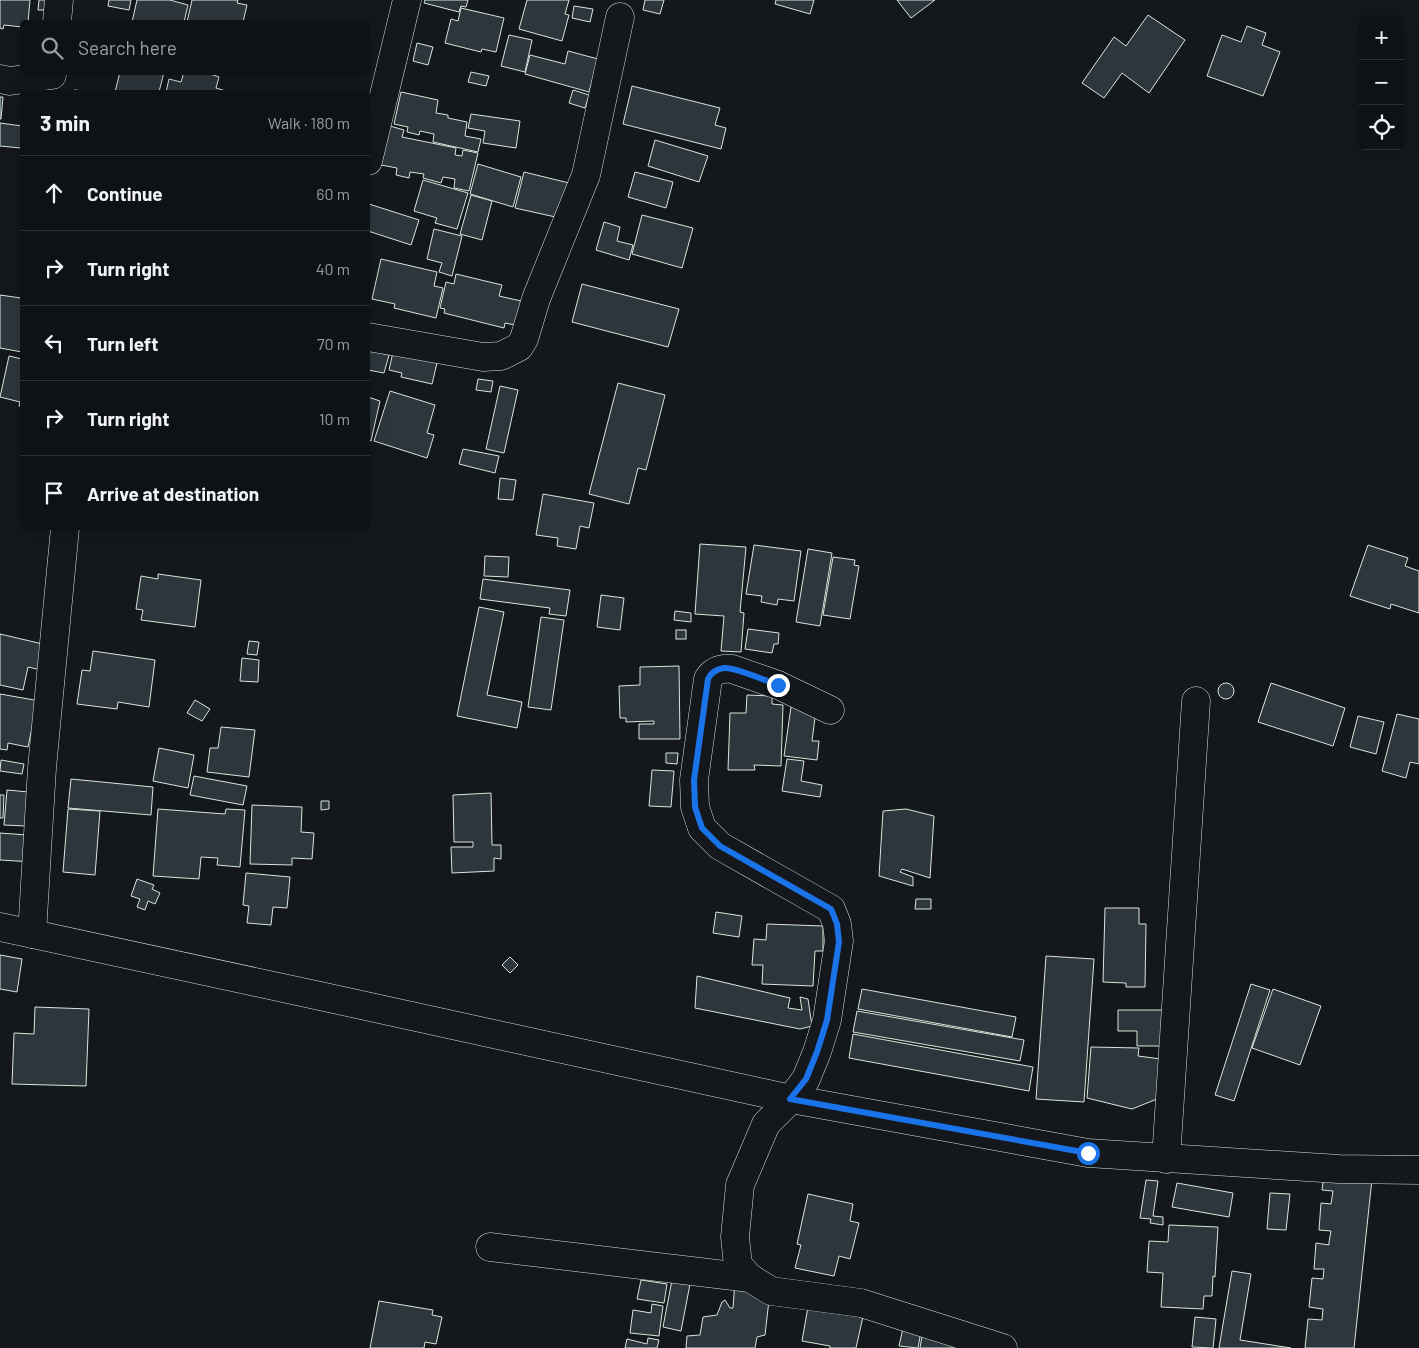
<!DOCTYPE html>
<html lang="en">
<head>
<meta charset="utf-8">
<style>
	:root { --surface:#0f1215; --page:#1d2022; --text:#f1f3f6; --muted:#9b9ea0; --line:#2f3234 }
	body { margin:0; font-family:Barlow,sans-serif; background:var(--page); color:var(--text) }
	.controls { position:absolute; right:15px; top:15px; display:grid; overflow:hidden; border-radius:5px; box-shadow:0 5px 20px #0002 }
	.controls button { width:45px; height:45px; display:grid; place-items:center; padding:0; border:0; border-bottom:1px solid var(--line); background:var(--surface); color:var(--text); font:25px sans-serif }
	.stop { position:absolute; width:15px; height:15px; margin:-11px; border:4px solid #1a73e8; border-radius:50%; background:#fff }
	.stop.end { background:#1a73e8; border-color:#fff; box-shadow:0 1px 5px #0008 }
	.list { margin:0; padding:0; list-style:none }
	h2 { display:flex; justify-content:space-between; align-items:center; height:65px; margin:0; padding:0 20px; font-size:21px }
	h2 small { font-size:16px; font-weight:400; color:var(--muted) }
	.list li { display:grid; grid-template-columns:32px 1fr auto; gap:15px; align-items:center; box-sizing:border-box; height:75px; padding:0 20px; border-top:1px solid var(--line) }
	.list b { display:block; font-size:19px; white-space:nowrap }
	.list em { font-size:16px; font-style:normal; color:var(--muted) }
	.icon { flex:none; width:28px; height:28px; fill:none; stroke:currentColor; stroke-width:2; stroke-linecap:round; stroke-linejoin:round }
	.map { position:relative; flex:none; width:1419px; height:1348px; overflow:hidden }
	.search { position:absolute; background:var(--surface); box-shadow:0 5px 20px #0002; left:20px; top:20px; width:350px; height:55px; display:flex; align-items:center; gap:12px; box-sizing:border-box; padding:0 18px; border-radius:5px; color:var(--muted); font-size:19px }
	.panel { position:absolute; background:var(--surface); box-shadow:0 5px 20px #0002; left:20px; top:90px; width:350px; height:440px; border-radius:5px }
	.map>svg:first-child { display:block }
	.building { fill:#2c363c; stroke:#d8e6dc }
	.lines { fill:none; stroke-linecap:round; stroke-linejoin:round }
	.minor-casing { stroke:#d8e6dc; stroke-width:29 }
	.minor { stroke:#14181c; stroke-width:28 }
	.route { stroke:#1a73e8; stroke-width:6 }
</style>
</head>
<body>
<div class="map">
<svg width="1419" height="1348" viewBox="0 0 1419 1348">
	<rect width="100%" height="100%" fill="#14181c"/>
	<!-- building -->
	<g class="building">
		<polygon points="0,0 30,0 28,22 22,22 22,27 4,25 3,29 0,28"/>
		<polygon points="39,0 46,0 45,10 38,10"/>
		<polygon points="109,0 131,0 129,10 108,6"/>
		<polygon points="137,0 170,0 188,5 184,22 132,22"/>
		<polygon points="192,0 238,0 237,3 247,5 243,22 187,22"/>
		<polygon points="425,0 468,0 466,7 461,6 459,12 424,3"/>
		<polygon points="527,0 569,0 565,14 569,15 562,41 519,29"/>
		<polygon points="645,0 664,0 660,14 643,10"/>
		<polygon points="776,0 814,0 810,14 775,4"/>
		<polygon points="897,0 935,0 911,18"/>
		<polygon points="574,6 593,9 590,22 572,18"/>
		<polygon points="461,8 504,18 496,52 482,49 481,52 445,43 451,19 458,21"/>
		<polygon points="1148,15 1185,40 1149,93 1122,73 1104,98 1082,83 1114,37 1126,46"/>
		<polygon points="1247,26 1266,33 1262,45 1280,52 1263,96 1207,76 1222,35 1241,42"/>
		<polygon points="509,35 532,40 525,72 501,66"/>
		<polygon points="417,43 433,47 428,65 413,61"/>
		<polygon points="568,51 598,59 589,92 525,74 530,55 565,64"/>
		<polygon points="120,72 164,72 159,92 115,92"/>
		<polygon points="184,72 204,72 219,77 216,88 229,92 166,92 169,79 181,82"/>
		<polygon points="471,72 489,76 486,86 468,82"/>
		<polygon points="632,86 720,108 715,125 726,128 721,149 623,124"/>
		<polygon points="74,90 98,92 73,92"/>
		<polygon points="573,90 589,95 585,108 569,103"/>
		<polygon points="401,92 438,100 436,113 448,115 448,118 467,122 465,136 481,139 478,152 433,142 434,134 420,131 419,135 407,132 408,127 394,124"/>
		<polygon points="0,97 3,97 1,119 0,119"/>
		<polygon points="471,114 520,121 516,148 483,143 485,131 468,128"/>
		<polygon points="0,123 22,126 21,148 0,146"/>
		<polygon points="390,126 404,130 402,137 456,148 455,155 462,156 463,150 478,153 469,191 454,188 455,179 443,177 441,183 423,178 424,174 410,172 409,178 396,175 397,168 381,165"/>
		<polygon points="655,140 708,156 699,182 648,166"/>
		<polygon points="478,164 521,177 513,207 470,194"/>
		<polygon points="524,172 569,183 560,218 515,208"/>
		<polygon points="635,172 673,182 666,208 628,197"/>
		<polygon points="423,180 468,193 457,229 435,223 437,218 414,211"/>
		<polygon points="471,195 492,201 482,240 460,234"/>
		<polygon points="369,204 419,220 411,245 368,231"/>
		<polygon points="642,215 693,228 682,268 632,254"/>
		<polygon points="604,222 620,227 617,241 633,245 629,260 596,250"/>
		<polygon points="434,229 462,236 452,276 439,272 442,263 427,259"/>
		<polygon points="381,259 437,272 434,286 443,288 436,318 394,308 395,304 372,299"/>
		<polygon points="456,274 502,285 499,296 521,301 515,325 505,323 504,328 444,313 445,309 440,308 446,282 454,284"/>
		<polygon points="582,284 679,309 668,347 572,322"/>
		<polygon points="0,295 21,298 22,352 0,348"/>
		<polygon points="369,350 389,355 384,373 368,370"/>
		<polygon points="393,352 437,363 432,384 401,377 402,373 389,370"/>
		<polygon points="9,356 22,359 22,406 19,406 20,402 0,397"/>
		<polygon points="478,379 493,381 491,392 476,390"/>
		<polygon points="618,383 665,395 646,470 638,468 629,504 589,494"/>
		<polygon points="500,386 518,390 504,453 486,449"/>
		<polygon points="390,391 435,405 427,433 434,435 427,458 374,441"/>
		<polygon points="368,397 380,401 371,441 368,440"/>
		<polygon points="463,449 499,456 495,473 459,464"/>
		<polygon points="500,478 516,480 513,500 498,499"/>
		<polygon points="543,494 594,503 589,528 580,526 576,549 557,546 558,538 536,535"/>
		<polygon points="700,544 746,547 740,612 744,613 741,652 721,651 724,616 695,614"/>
		<polygon points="754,545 801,551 794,601 778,599 777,605 761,602 762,596 746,594"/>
		<polygon points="1368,545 1408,558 1405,566 1419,571 1419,613 1391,604 1390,609 1350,596"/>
		<polygon points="808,549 832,553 820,626 796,622"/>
		<polygon points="485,556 509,557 508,577 484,576"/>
		<polygon points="833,557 855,560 854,565 859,566 850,619 823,615"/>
		<polygon points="158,574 201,580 195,627 141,620 143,610 136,609 141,576 158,579"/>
		<polygon points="483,579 570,590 566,616 549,614 550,608 480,599"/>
		<polygon points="601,595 624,598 620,630 597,627"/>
		<polygon points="479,607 504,612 487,695 522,702 517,728 457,716"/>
		<polygon points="675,611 691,613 691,622 674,620"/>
		<polygon points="541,617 564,620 551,710 528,707"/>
		<polygon points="748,629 779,633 778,644 774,644 772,653 745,649"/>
		<rect x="676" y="630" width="10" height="9"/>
		<polygon points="0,634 47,645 41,670 28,667 23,690 0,685"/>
		<polygon points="249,641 259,642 257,655 247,654"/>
		<polygon points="93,651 155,660 149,707 118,702 117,709 77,704 82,670 90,671"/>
		<polygon points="242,658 259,660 258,682 240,681"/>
		<polygon points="679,666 680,739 639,739 639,724 654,724 654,721 626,722 626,718 620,718 619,686 640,685 640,667"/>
		<circle cx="1226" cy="691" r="8"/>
		<polygon points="1271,683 1345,708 1333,746 1258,722"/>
		<polygon points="0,694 40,701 33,723 28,747 8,743 7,750 0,749"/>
		<polygon points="747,695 772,696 772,704 783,705 781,766 754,765 755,770 728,770 730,713 746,713"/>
		<polygon points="195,700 210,709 202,721 187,713"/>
		<polygon points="791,707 816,710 812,741 819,741 817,760 784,756"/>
		<polygon points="1397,714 1419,719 1419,764 1410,762 1406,778 1382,771"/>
		<polygon points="1358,716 1384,722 1376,754 1350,747"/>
		<polygon points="221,727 255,730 249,777 207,772 210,748 218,748"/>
		<polygon points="159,748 194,755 188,788 153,781"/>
		<polygon points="666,753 678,753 677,764 666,763"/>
		<polygon points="787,759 804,761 801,781 822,785 820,797 782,791"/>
		<polygon points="1,760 24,764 22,774 0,771"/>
		<polygon points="652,770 674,771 671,807 649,806"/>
		<polygon points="194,776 247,786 243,805 190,795"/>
		<polygon points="71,779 153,787 151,815 68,808"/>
		<polygon points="7,790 29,792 26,826 4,825"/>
		<polygon points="491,793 492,845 501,845 501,859 494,858 494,871 452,873 451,847 473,847 473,842 454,842 453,795"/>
		<polygon points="0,795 4,795 3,818 0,818"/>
		<polygon points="321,801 329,801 329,809 321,810"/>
		<polygon points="252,805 302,807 301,832 314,833 312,859 292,858 292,865 250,864"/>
		<polygon points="68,809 100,811 95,875 63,872"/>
		<polygon points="158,809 225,814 226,809 245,810 240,867 217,865 218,858 201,857 199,879 153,876"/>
		<polygon points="906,809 934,816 930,878 902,869 900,872 913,877 913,886 879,876 883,811"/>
		<polygon points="0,833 27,835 33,862 0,860"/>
		<polygon points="246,873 290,877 287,908 273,907 271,925 247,923 249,906 243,905"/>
		<polygon points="137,879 154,885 152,889 160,893 155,904 148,901 145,910 137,907 140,899 131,896"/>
		<polygon points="916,899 931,899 931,909 915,909"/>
		<polygon points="1105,908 1139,908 1139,924 1146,924 1145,987 1126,987 1126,983 1103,982"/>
		<polygon points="716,912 742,916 739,937 713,933"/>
		<polygon points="767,924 823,926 823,951 815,951 813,986 762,984 763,965 752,965 754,939 766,940"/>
		<polygon points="0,955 22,959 17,992 0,989"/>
		<polygon points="1046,956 1094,959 1084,1102 1036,1099"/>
		<polygon points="510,957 518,965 510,973 502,965"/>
		<polygon points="697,976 790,998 788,1008 802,1010 800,997 808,999 812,1026 800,1029 695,1008"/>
		<polygon points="1251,984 1270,990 1234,1101 1215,1095"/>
		<polygon points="862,989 1016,1017 1012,1037 858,1009"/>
		<polygon points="1273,989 1321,1006 1300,1065 1252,1048"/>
		<polygon points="35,1007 89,1009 86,1086 12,1084 14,1033 34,1034"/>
		<polygon points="1118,1010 1163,1010 1163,1046 1137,1046 1137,1031 1118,1031"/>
		<polygon points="857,1011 1024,1040 1020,1061 853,1032"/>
		<polygon points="853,1034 1033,1067 1029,1091 849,1058"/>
		<polygon points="1091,1047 1139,1048 1138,1056 1161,1059 1157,1099 1132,1109 1087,1098"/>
		<polygon points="1324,1174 1372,1179 1354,1348 1305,1348 1308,1319 1322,1320 1323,1309 1309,1307 1312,1278 1323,1279 1324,1269 1314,1269 1316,1243 1329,1245 1329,1242 1331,1231 1319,1230 1321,1203 1331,1204 1333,1191 1322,1190"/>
		<polygon points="1146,1180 1158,1181 1153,1216 1163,1217 1163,1225 1150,1223 1151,1219 1140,1218"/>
		<polygon points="1177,1183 1233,1193 1229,1217 1172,1207"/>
		<polygon points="1270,1193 1290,1194 1286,1230 1267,1229"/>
		<polygon points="808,1194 853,1204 850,1221 859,1223 850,1259 839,1256 834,1276 795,1268 801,1245 797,1244"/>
		<polygon points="1169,1225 1218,1227 1215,1277 1213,1276 1212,1296 1204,1296 1203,1309 1161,1307 1163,1273 1147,1272 1149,1241 1168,1242"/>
		<polygon points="1232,1271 1251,1274 1240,1340 1291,1348 1219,1348"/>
		<polygon points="641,1280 667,1284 664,1303 637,1299"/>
		<polygon points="672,1280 690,1284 681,1331 663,1327"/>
		<polygon points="735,1280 769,1300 765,1335 757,1337 755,1348 686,1348 687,1336 700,1335 703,1317 717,1315 722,1302 725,1300 730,1308 733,1308"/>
		<polygon points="379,1301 433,1310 432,1315 442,1317 436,1344 425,1342 424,1348 370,1348"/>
		<polygon points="809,1301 864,1312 856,1348 830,1348 830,1346 802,1341"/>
		<polygon points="652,1304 663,1306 659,1336 630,1333 633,1310 651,1313"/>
		<polygon points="1195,1317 1216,1319 1213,1348 1192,1347"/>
		<polygon points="903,1328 921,1331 918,1348 899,1346"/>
		<polygon points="923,1330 958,1335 956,1348 920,1348"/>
		<polygon points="648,1338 659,1340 657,1348 625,1348 627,1339 647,1344"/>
	</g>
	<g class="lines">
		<!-- minor casing -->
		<g class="minor-casing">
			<g id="minor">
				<polyline points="57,22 59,0"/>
				<polyline points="0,79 10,81 52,75"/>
				<polyline points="368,161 407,0"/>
				<polyline points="368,337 483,357 501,356 519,347 524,339 536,299 586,175 620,17"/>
				<path d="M830,710L778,685L732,669C721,668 714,670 708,679L694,780L695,807L702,828L720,846L831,909L837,924L839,941L827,1020L817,1052L806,1079L791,1099L766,1124L740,1185L735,1237L738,1265L750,1278L771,1291L861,1303L1003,1348"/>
				<polyline points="0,927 320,996 791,1099 1088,1153 1339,1169 1419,1170"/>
				<polyline points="32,934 42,768 65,528"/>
				<polyline points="1166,1159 1196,701"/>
				<polyline points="490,1247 750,1278"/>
			</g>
		</g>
		<!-- minor -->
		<use href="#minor" class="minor"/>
	</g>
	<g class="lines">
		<!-- route -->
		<path class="route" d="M778,685C766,681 736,667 724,668C716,669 711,673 708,679L694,780L695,807L702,828L720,846L831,909L837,924L839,942L827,1020L817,1052L806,1079L790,1099L1088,1153"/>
	</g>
</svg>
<div class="controls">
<button>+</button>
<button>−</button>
<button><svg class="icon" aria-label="locate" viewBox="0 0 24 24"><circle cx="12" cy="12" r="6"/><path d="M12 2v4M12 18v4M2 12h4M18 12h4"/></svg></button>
</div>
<div class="stop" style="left:1088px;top:1153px"></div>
<div class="stop end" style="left:778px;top:685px"></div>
<div class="search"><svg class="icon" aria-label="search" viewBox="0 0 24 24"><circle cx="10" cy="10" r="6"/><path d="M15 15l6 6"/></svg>Search here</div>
<section class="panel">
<h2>3 min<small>Walk · 180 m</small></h2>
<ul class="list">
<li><svg class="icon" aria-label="ahead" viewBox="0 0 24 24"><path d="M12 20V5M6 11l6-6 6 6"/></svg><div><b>Continue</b></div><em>60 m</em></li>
<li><svg class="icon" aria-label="right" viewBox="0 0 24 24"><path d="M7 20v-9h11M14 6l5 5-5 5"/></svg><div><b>Turn right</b></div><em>40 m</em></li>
<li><svg class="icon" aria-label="left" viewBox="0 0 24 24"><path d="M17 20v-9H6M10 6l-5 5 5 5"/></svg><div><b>Turn left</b></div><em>70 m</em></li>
<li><svg class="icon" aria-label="right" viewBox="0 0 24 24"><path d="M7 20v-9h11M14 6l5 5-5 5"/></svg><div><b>Turn right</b></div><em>10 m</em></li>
<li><svg class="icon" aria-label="arrive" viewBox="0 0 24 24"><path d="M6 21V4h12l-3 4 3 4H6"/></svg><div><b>Arrive at destination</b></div></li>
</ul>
</section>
</div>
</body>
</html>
